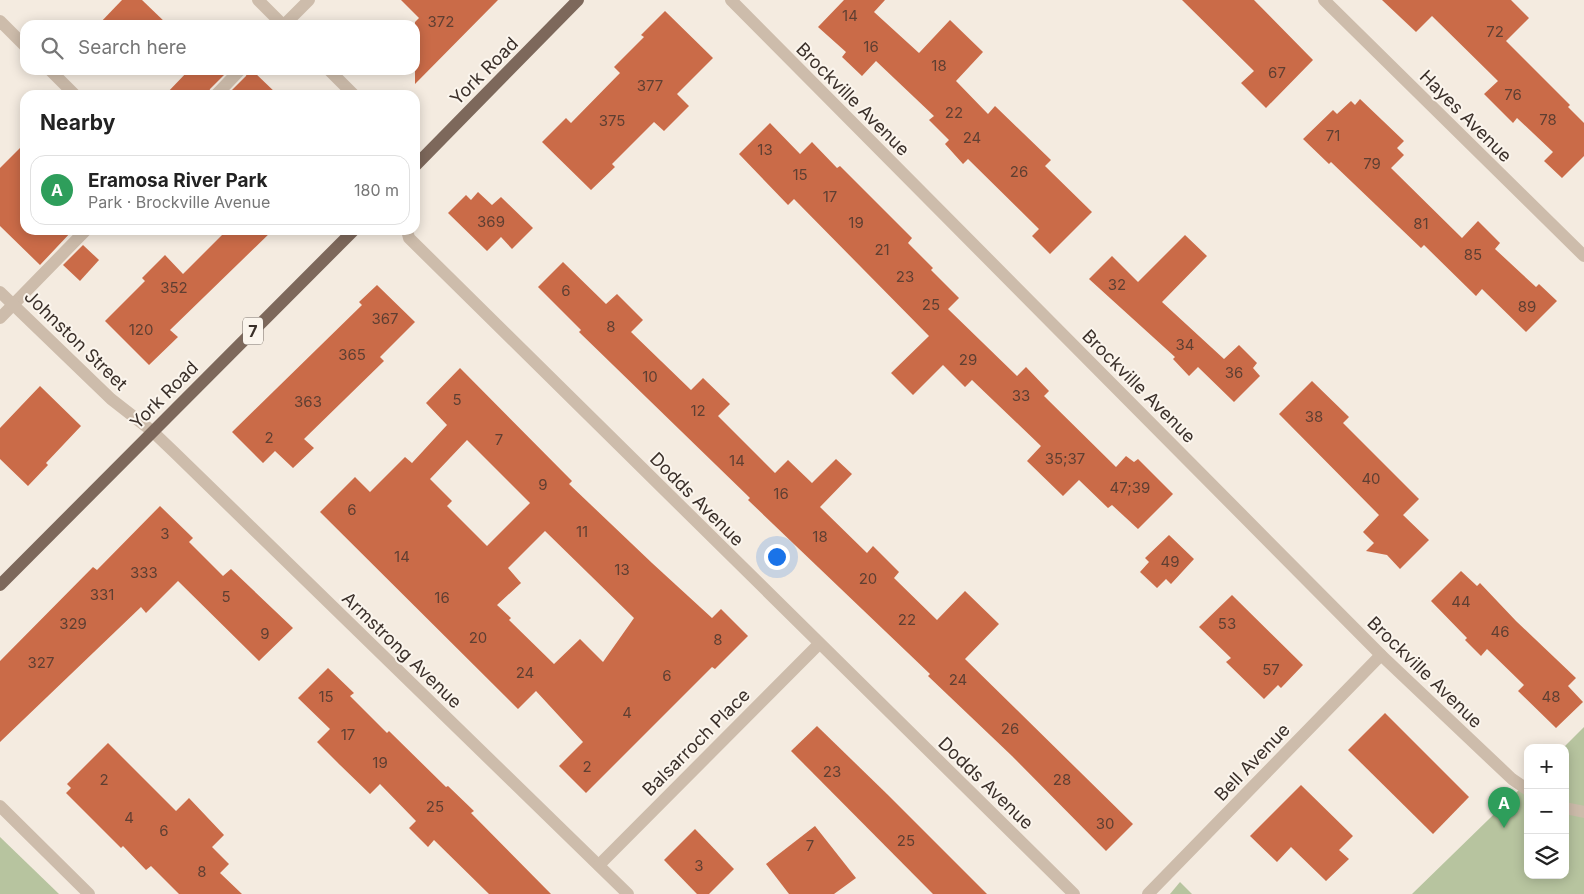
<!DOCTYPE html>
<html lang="en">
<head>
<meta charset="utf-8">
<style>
	:root { --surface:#fff; --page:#f2f2f2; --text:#222; --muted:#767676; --line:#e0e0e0; --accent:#0b8043 }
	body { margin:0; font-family:Inter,sans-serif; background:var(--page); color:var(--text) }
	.controls { position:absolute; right:15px; bottom:15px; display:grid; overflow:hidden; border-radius:10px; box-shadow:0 2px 12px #0003 }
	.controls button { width:45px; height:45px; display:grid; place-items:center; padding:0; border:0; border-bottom:1px solid var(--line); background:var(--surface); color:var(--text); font:25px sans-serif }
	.you { position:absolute; left:776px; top:556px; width:18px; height:18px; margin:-12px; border:4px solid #fff; border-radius:50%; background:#1a73e8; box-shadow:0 0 0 8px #1a73e833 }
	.badge { display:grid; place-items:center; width:32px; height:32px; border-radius:50%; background:var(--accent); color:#fff; font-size:16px; font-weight:700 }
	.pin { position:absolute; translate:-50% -41px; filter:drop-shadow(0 1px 2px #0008) }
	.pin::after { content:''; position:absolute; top:26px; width:18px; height:15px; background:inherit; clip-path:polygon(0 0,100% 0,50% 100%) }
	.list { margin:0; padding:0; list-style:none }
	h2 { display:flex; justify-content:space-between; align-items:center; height:65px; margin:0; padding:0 20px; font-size:21px }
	h2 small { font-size:16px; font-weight:400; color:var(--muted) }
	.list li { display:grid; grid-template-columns:32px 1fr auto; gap:15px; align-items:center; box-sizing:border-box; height:70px; margin:0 10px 10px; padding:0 10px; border:1px solid var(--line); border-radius:15px }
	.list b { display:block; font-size:19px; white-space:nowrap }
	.list p { margin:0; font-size:16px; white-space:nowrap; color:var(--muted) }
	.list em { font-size:16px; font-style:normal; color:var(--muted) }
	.icon { flex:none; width:28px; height:28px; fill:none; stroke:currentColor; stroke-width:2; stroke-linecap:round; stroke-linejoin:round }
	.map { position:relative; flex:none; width:1584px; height:894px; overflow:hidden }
	.search { position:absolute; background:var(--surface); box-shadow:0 2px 12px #0003; left:20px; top:20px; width:400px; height:55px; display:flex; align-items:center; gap:12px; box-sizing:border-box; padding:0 18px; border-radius:15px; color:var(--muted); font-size:19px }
	.panel { position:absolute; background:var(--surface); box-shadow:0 2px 12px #0003; left:20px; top:90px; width:400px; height:145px; border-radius:15px }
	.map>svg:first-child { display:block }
	.green { fill:#b7c49f }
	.building { fill:#ca6b48; fill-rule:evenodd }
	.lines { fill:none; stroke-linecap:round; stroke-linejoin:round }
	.service { stroke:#cdbcab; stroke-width:12 }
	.minor { stroke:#cdbcab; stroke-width:12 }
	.tertiary { stroke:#cdbcab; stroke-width:12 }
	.primary { stroke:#7d685b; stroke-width:12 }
	.labels { text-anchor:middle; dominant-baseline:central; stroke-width:4; stroke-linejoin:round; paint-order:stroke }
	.number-label { font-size:15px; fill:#5f3f32 }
	.shield { fill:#fbf5ed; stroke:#756b64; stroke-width:1 }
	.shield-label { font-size:16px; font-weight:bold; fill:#3b302a }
	.street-label { font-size:18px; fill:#3b302a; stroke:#fbf5ed }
</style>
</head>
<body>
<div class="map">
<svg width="1584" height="894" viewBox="0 0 1584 894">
	<rect width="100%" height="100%" fill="#f4ebe0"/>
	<!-- green -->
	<g class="green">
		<polygon points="1584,727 1584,894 1412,894 1528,781 1528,875 1565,875 1565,748 1563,748"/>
		<polygon points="0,837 59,894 0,894"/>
		<polygon points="1180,882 1192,894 1170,894"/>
	</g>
	<!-- building -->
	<g class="building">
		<polygon points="122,0 142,0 168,25 98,25"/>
		<polygon points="401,0 498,0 415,84 415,22 419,18"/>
		<polygon points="844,0 885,0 874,12 919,53 950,20 983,52 956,81 988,114 995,106 1051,160 1045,166 1092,212 1050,254 1032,236 1039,229 968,159 963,164 945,144 949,140 929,120 934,116 876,61 862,76 842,57 846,52 818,27"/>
		<polygon points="1182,0 1254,0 1313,60 1266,108 1241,83 1254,71"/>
		<polygon points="1382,0 1511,0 1529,18 1506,41 1570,105 1568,107 1584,123 1584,156 1562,178 1544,161 1553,152 1517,118 1513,123 1484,94 1498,81 1432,16 1416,32"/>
		<polygon points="665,11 713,58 677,94 689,106 664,131 654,122 612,164 615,167 591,190 542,142 566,118 571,123 620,73 614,67 644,37 641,35"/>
		<polygon points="189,70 229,70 210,89 208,95 165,95"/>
		<polygon points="248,70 252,70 278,95 227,95 246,76"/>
		<polygon points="1360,99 1404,141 1397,148 1404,155 1391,168 1462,238 1478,221 1500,243 1495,249 1536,287 1539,284 1557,301 1526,332 1482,289 1476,296 1424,245 1421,248 1331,162 1329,164 1303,139 1333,110 1337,114 1351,101 1355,105"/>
		<polygon points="770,123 800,154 812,142 837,168 840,166 912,238 908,243 933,268 931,270 959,298 948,309 1017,376 1026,367 1049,391 1044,396 1116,467 1126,456 1134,462 1138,459 1173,494 1138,529 1112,505 1108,508 1079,480 1063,496 1027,461 1041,446 972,380 965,387 943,365 913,395 891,373 929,336 794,199 788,205 739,154"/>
		<polygon points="25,143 25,230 73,230 40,265 0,226 0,168"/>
		<polygon points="478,192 492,205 501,197 533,228 512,249 501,237 487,251 448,213 466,195 471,200"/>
		<polygon points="227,230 273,230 170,330 178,337 149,365 105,321 145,281 142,278 165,255 183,274"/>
		<polygon points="1185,235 1207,256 1162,302 1224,359 1239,345 1257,363 1253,368 1260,376 1234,402 1198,367 1189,376 1173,359 1175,357 1089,279 1112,256 1138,282"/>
		<polygon points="83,245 99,260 80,281 63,265"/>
		<polygon points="563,262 606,304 617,294 643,320 631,332 691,390 703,378 730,404 718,416 775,473 788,460 812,483 836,459 852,474 820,507 867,553 873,546 899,572 894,578 937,620 965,591 999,624 965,659 1133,824 1106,851 1012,756 928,676 930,674 748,500 750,498 579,332 581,330 538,287"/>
		<polygon points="377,285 415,322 380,357 384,361 304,439 314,448 293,468 275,451 263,463 232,432 362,305 359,302"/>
		<path d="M460,368L572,481L569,484L652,563L712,618L721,609L748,636L715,669L712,667L586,793L559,766L583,742L536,691L518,709L320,512L355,477L370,492L405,457L412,463L447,425L426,403ZM467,440L530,503L487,546L447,506L452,501L430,479ZM545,531L634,618L603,662L580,639L554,664L509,620L511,618L497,605L521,583L508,568Z"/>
		<polygon points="1312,381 1349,417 1343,423 1419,499 1403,515 1429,540 1400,569 1387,555 1366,551 1374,543 1363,532 1379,515 1279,414"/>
		<polygon points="40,386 81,426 46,463 48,465 28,486 0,459 0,428"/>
		<polygon points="160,506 193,538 189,542 223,576 231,569 293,628 259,661 178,581 146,613 141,607 0,742 0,661 93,567 97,570"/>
		<polygon points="1169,535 1194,559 1171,584 1166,579 1157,588 1140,572 1149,562 1145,558"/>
		<polygon points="1461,571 1477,586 1480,583 1516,621 1576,678 1568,686 1583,702 1556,728 1518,691 1524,685 1487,649 1481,656 1465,640 1467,638 1431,601"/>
		<polygon points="1232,595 1303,665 1281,688 1278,685 1264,699 1226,662 1231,658 1199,627"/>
		<polygon points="328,668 354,693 350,696 387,733 389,731 446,787 448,786 474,811 471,813 551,894 489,894 434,840 428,847 409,828 416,821 380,784 370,794 340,765 317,742 330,729 298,698"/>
		<polygon points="1385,713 1469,797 1433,834 1348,750"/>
		<polygon points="817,726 888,795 987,894 933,894 791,751"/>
		<polygon points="108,743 176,811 189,798 224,835 212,847 229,864 220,873 242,894 179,894 151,866 146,870 123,846 121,848 66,793 71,788 67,784"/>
		<polygon points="1301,785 1353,836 1339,850 1349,859 1326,881 1291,847 1277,862 1250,836"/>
		<polygon points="815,826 856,878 834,894 789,894 766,864"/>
		<polygon points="695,829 734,869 709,894 697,894 664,860"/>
	</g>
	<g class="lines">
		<!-- service -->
		<g class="service">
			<polyline points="0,21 25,46"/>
			<polyline points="284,25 309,0"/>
			<polyline points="50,70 75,95"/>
			<polyline points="216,95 240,70"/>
			<polyline points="0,318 86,230"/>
		</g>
		<!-- minor -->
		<g class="minor">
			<polyline points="731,0 1381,655 1512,779 1528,790"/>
			<polyline points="1324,0 1584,256"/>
			<polyline points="407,230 409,238 1074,894"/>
			<polyline points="0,292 111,399 152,431 174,452 628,894"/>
			<polyline points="0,806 89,894"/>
			<polyline points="1565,808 1584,812"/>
			<polyline points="599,865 819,644"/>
			<polyline points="1148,894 1381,655"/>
		</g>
		<!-- tertiary -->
		<g class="tertiary">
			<polyline points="258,0 283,25"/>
			<polyline points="329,70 354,95"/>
		</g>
		<!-- primary -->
		<g class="primary">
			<polyline points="415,166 578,0"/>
			<polyline points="0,585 354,230"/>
		</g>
	</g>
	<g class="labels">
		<!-- number labels -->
		<g class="number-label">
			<text x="850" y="15">14</text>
			<text x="441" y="21">372</text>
			<text x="1495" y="31">72</text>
			<text x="871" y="46">16</text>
			<text x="939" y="65">18</text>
			<text x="1277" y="72">67</text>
			<text x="650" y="85">377</text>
			<text x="1513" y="94">76</text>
			<text x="954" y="112">22</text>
			<text x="1548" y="119">78</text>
			<text x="612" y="120">375</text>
			<text x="1333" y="135">71</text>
			<text x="972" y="137">24</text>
			<text x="765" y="149">13</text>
			<text x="1372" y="163">79</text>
			<text x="1019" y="171">26</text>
			<text x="800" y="174">15</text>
			<text x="830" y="196">17</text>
			<text x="491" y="221">369</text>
			<text x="856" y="222">19</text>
			<text x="1421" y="223">81</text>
			<text x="882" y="249">21</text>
			<text x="1473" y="254">85</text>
			<text x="905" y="276">23</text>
			<text x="1117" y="284">32</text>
			<text x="174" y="287">352</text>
			<text x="566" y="290">6</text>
			<text x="931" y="304">25</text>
			<text x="1527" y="306">89</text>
			<text x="385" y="318">367</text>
			<text x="611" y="326">8</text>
			<text x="141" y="329">120</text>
			<text x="1185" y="344">34</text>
			<text x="352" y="354">365</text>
			<text x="968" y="359">29</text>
			<text x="1234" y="372">36</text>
			<text x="650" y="376">10</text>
			<text x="1021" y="395">33</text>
			<text x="457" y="399">5</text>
			<text x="308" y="401">363</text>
			<text x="698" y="410">12</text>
			<text x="1314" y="416">38</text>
			<text x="269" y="437">2</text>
			<text x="499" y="439">7</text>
			<text x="1065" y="458">35;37</text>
			<text x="737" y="460">14</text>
			<text x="1371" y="478">40</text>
			<text x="543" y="484">9</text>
			<text x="1130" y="487">47;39</text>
			<text x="781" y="493">16</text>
			<text x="352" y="509">6</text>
			<text x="582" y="531">11</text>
			<text x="165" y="533">3</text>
			<text x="820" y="536">18</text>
			<text x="402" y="556">14</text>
			<text x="1170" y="561">49</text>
			<text x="622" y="569">13</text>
			<text x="144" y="572">333</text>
			<text x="868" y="578">20</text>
			<text x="102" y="594">331</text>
			<text x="226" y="596">5</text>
			<text x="442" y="597">16</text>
			<text x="1461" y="601">44</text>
			<text x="907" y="619">22</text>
			<text x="73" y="623">329</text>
			<text x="1227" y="623">53</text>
			<text x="1500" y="631">46</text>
			<text x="265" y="633">9</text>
			<text x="478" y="637">20</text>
			<text x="718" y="639">8</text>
			<text x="41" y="662">327</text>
			<text x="1271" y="669">57</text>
			<text x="525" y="672">24</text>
			<text x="667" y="675">6</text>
			<text x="958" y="679">24</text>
			<text x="326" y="696">15</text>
			<text x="1551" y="696">48</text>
			<text x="627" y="712">4</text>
			<text x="1010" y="728">26</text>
			<text x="348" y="734">17</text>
			<text x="380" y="762">19</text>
			<text x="587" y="766">2</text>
			<text x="832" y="771">23</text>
			<text x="104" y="779">2</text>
			<text x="1062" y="779">28</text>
			<text x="435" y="806">25</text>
			<text x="129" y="817">4</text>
			<text x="1105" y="823">30</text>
			<text x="164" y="830">6</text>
			<text x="906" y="840">25</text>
			<text x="810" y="845">7</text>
			<text x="699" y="865">3</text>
			<text x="202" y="871">8</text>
		</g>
		<!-- shield labels -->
		<rect class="shield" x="243" y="317.5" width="20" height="27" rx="4"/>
		<g class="shield-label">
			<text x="253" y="331">7</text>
		</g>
		<!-- street labels -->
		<g class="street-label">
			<text transform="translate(484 71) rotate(-45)">York Road</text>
			<text transform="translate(853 99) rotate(45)">Brockville Avenue</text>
			<text transform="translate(1466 116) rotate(45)">Hayes Avenue</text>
			<text transform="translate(76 340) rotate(44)">Johnston Street</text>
			<text transform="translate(1139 386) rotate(45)">Brockville Avenue</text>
			<text transform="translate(164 395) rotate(-45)">York Road</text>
			<text transform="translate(697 499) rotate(45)">Dodds Avenue</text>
			<text transform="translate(402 650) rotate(44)">Armstrong Avenue</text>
			<text transform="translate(1425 672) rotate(44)">Brockville Avenue</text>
			<text transform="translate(696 742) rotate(-45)">Balsarroch Place</text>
			<text transform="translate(1252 762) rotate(-46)">Bell Avenue</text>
			<text transform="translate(986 783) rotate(44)">Dodds Avenue</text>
		</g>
	</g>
</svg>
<div class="controls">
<button>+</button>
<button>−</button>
<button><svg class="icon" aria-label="layers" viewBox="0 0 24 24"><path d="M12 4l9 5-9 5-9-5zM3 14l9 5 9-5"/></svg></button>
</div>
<div class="you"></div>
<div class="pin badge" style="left:1504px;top:828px;background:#2e9e5b">A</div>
<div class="search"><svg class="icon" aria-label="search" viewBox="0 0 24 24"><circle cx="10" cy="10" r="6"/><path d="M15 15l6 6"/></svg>Search here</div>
<section class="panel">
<h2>Nearby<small></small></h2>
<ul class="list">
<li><span class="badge" style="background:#2e9e5b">A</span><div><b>Eramosa River Park</b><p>Park · Brockville Avenue</p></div><em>180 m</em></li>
</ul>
</section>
</div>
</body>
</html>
